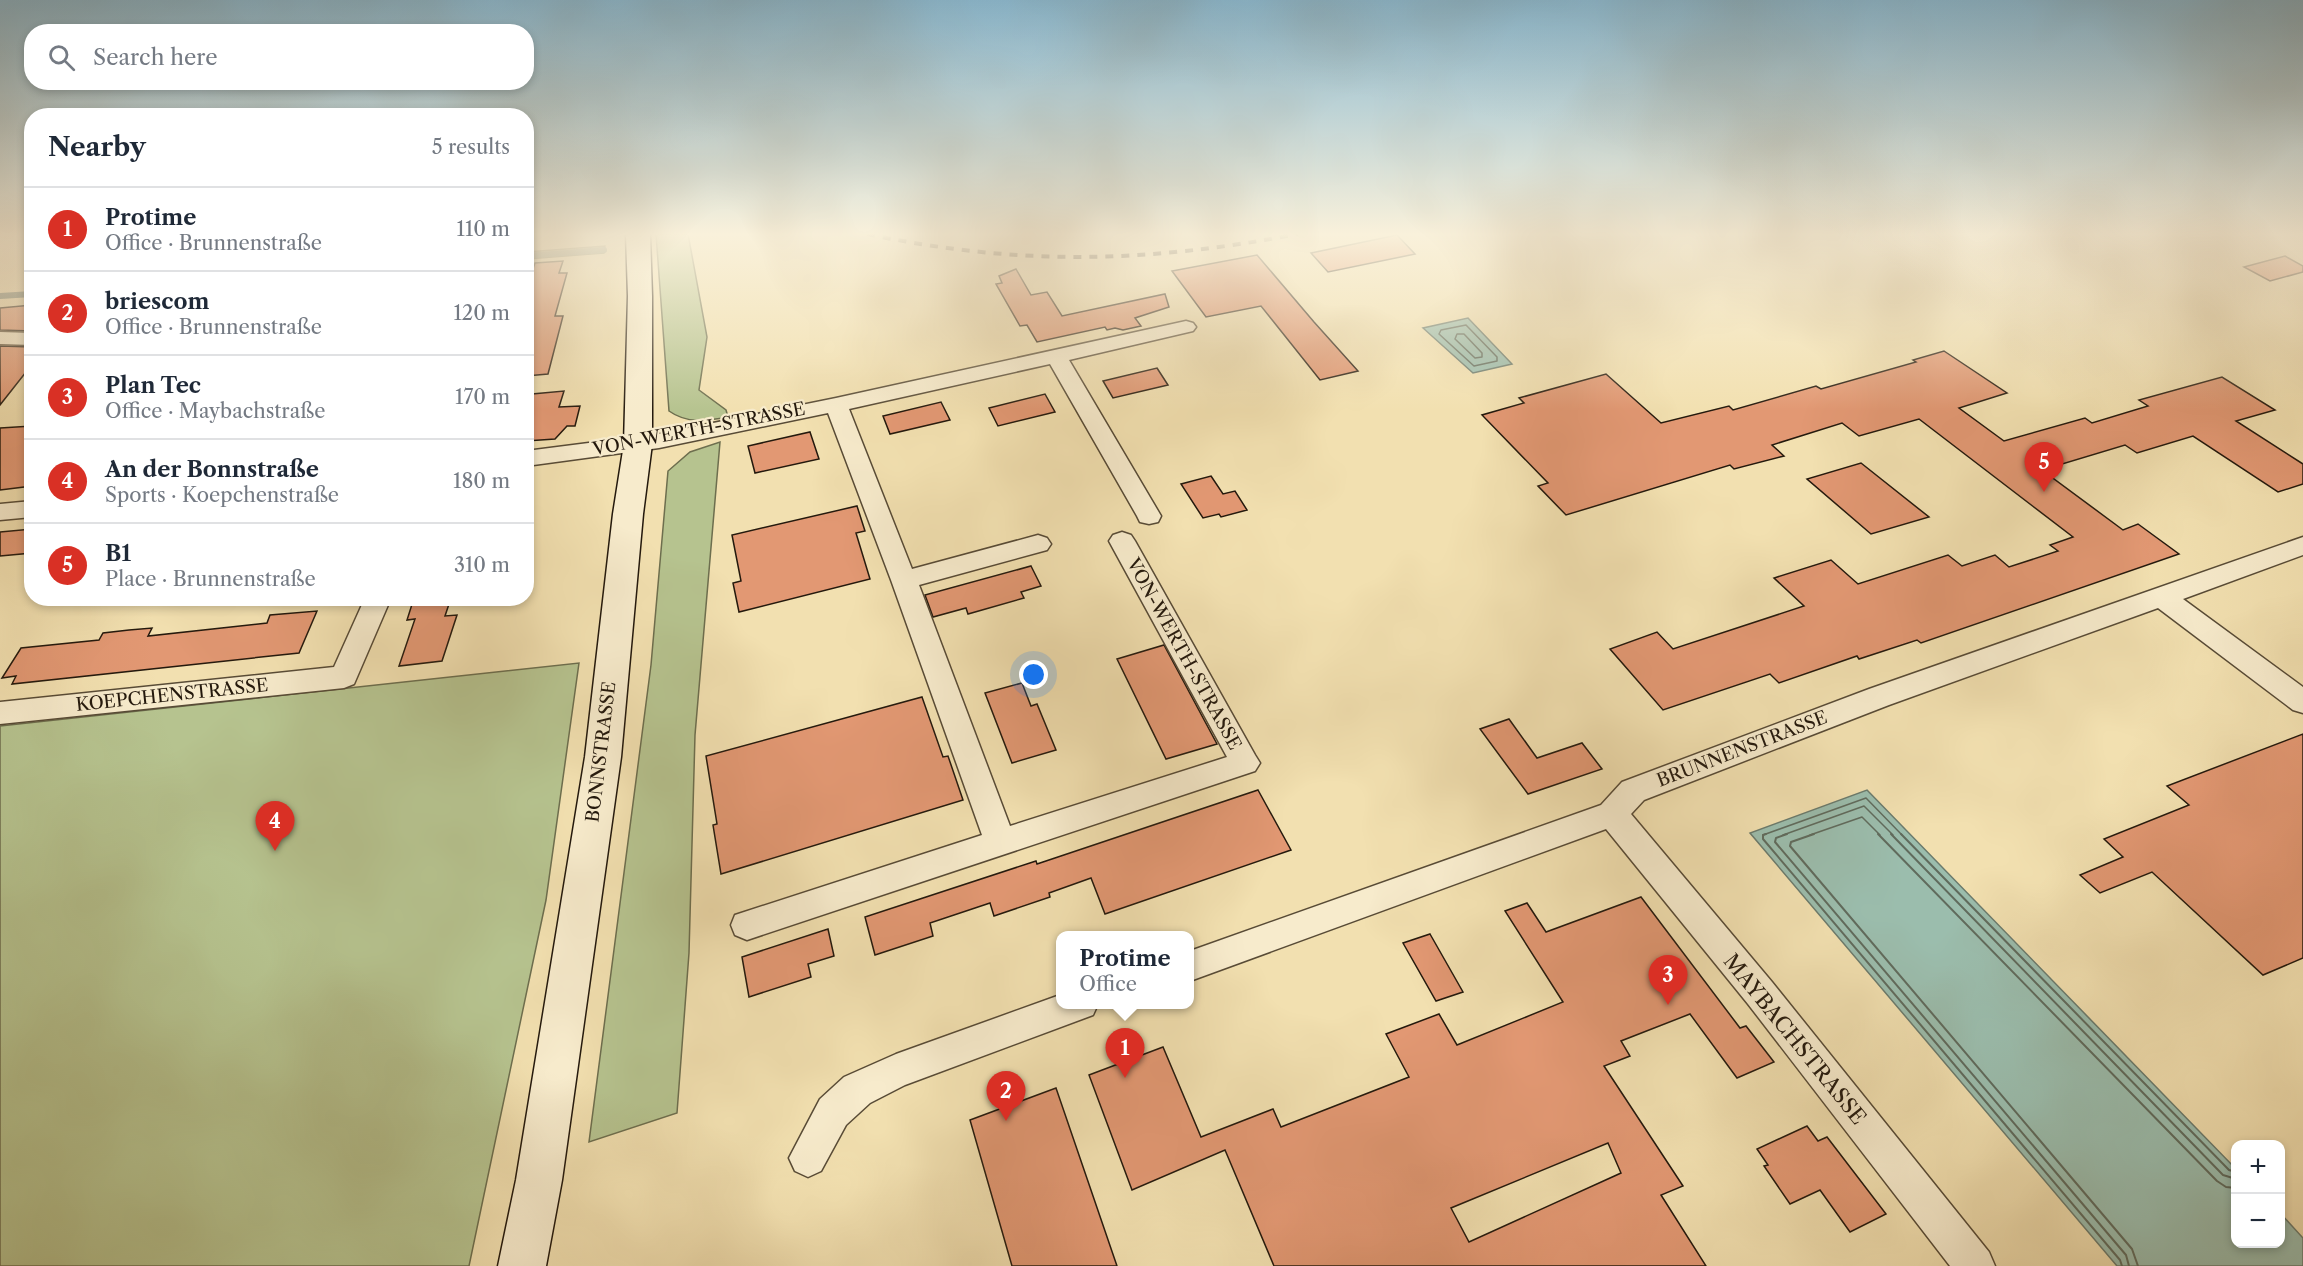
<!DOCTYPE html>
<html lang="en">
<head>
<meta charset="utf-8">
<style>
	:root { --surface:#fff; --page:#f2f2f3; --text:#1f2937; --muted:#747a83; --line:#e0e1e3; --accent:#d93025 }
	body { margin:0; font-family:"Libre Caslon Text",serif; background:var(--page); color:var(--text) }
	.controls { position:absolute; right:18px; bottom:18px; display:grid; overflow:hidden; border-radius:12px; box-shadow:0 3px 9px #0003 }
	.controls button { width:54px; height:54px; display:grid; place-items:center; padding:0; border:0; border-bottom:2px solid var(--line); background:var(--surface); color:var(--text); font:30px sans-serif }
	.you { position:absolute; left:1034px; top:675px; width:21px; height:21px; margin:-15px; border:4px solid #fff; border-radius:50%; background:#1a73e8; box-shadow:0 0 0 9px #1a73e833 }
	.badge { display:grid; place-items:center; width:39px; height:39px; border-radius:50%; background:var(--accent); color:#fff; font-size:20px; font-weight:700 }
	.pin { position:absolute; translate:-50% -50px; filter:drop-shadow(0 2px 3px #0008) }
	.pin::after { content:''; position:absolute; top:32px; width:21px; height:18px; background:inherit; clip-path:polygon(0 0,100% 0,50% 100%) }
	.popup { position:absolute; left:1056px; top:931px; width:138px; height:78px; box-sizing:border-box; display:grid; place-content:center; border-radius:12px; background:var(--surface); filter:drop-shadow(0 2px 4px #0005); font-size:20px; white-space:nowrap; color:var(--muted) }
	.popup b { font-size:22px; color:var(--text) }
	.popup::after { content:''; position:absolute; left:50%; top:100%; margin-left:-12px; border:12px solid transparent; border-top-color:var(--surface) }
	.list { margin:0; padding:0; list-style:none }
	h2 { display:flex; justify-content:space-between; align-items:center; height:78px; margin:0; padding:0 24px; font-size:26px }
	h2 small { font-size:20px; font-weight:400; color:var(--muted) }
	.list li { display:grid; grid-template-columns:39px 1fr auto; gap:18px; align-items:center; box-sizing:border-box; height:84px; padding:0 24px; border-top:2px solid var(--line) }
	.list b { display:block; font-size:22px; white-space:nowrap }
	.list p { margin:0; font-size:20px; white-space:nowrap; color:var(--muted) }
	.list em { font-size:20px; font-style:normal; color:var(--muted) }
	.icon { flex:none; width:33px; height:33px; fill:none; stroke:currentColor; stroke-width:2; stroke-linecap:round; stroke-linejoin:round }
	.map { position:relative; flex:none; width:2303px; height:1266px; overflow:hidden }
	.search { position:absolute; background:var(--surface); box-shadow:0 3px 9px #0003; left:24px; top:24px; width:510px; height:66px; display:flex; align-items:center; gap:15px; box-sizing:border-box; padding:0 21px; border-radius:24px; color:var(--muted); font-size:22px }
	.panel { position:absolute; background:var(--surface); box-shadow:0 3px 9px #0003; left:24px; top:108px; width:510px; height:498px; border-radius:24px }
	.map>svg:first-child { display:block }
	.green { fill:#b6c38f; stroke:#6d6e4e; stroke-width:1.5 }
	.water { fill:#9bbdad; stroke:#6b7b6d; stroke-width:1.5 }
	.lines { fill:none; stroke-linecap:round; stroke-linejoin:round }
	.shore-far1 { stroke:#606b5d; stroke-width:1.5 }
	.shore { stroke:#606b5d; stroke-width:2 }
	.stream { stroke:#6b7b6d; stroke-width:6 }
	.building { fill:#e29873; stroke:#24190d; stroke-width:1.5; fill-rule:evenodd }
	.minor-casing { stroke:#584b36; stroke-width:3 }
	.secondary-casing { stroke:#24190d; stroke-width:3 }
	.minor { fill:#f7ebcc; fill-rule:evenodd }
	.secondary { fill:#f7ebcc; fill-rule:evenodd }
	.rail { stroke:#24190d; stroke-width:4; stroke-dasharray:8 8; stroke-linecap:butt }
	.labels { text-anchor:middle; dominant-baseline:central; stroke-width:4.5; stroke-linejoin:round; paint-order:stroke }
	.street-label { font-size:18px; fill:#24190d; stroke:#f7ebcc }
	.near-street-label { font-size:21px; fill:#24190d; stroke:#f7ebcc }
</style>
</head>
<body>
<div class="map">
<svg width="2303" height="1266" viewBox="0 0 2303 1266">
	<rect width="100%" height="100%" fill="#f2e0b0"/>
	<filter id="stains"><feTurbulence type="fractalNoise" baseFrequency=".00333" numOctaves="4"/><feColorMatrix values="0 0 0 0 .2 0 0 0 0 .09 0 0 0 0 .02 0 0 0 .5 -.17"/></filter>
	<radialGradient id="worn" r=".72"><stop offset=".6" stop-color="#630" stop-opacity="0"/><stop offset="1" stop-color="#630" stop-opacity=".3"/></radialGradient>
	<!-- green -->
	<g class="green">
		<path d="M656,234H688L707,337L699,390L726,410L728,417C707,421 687,424 669,411Z"/>
		<polygon points="605,246 604,253 527,259 527,252"/>
		<polygon points="720,442 695,735 689,953 677,1113 589,1142 651,665 668,471 690,452"/>
		<polygon points="579,663 546,900 469,1266 0,1266 0,726"/>
	</g>
	<!-- water -->
	<g class="water">
		<polygon points="1468,318 1512,364 1473,373 1423,328"/>
		<polygon points="1867,790 2235,1168 2236,1244 2280,1244 2281,1214 2303,1238 2303,1266 2117,1266 1750,833"/>
	</g>
	<g class="lines">
		<!-- shore-far1 -->
		<g class="shore-far1">
			<polygon points="1466,325 1497,357 1497,361 1474,366 1439,334 1441,330"/>
			<polygon points="1457,334 1464,334 1482,353 1482,357 1475,358 1455,339"/>
			<polyline points="1763,835 1866,798 1902,835"/>
			<polyline points="1783,835 1864,806 1893,835"/>
			<polyline points="1810,835 1862,817 1880,835"/>
		</g>
		<!-- shore -->
		<g class="shore">
			<polyline points="1766,834 1763,835 1763,839 2120,1260 2122,1266"/>
			<polyline points="1787,834 1776,838 1775,842 2126,1255 2129,1266"/>
			<polyline points="1814,834 1791,842 1790,846 2132,1249 2138,1266"/>
			<polyline points="1878,834 2217,1181 2226,1187 2236,1188"/>
			<polyline points="1891,834 2223,1175 2236,1179"/>
			<polyline points="1901,834 2229,1170 2236,1172"/>
		</g>
		<!-- stream -->
		<g class="stream">
			<polyline points="526,256 604,250"/>
			<polyline points="0,296 32,294"/>
		</g>
	</g>
	<!-- building -->
	<g class="building">
		<polygon points="1397,235 1415,254 1328,272 1311,253"/>
		<polygon points="1257,255 1314,322 1358,371 1320,380 1261,306 1206,317 1172,271"/>
		<polygon points="2285,256 2303,266 2303,272 2270,281 2244,267"/>
		<polygon points="563,261 559,273 567,273 555,316 563,316 548,374 526,376 526,289 535,263"/>
		<polygon points="1016,269 1031,295 1047,292 1062,316 1165,294 1169,307 1135,318 1141,326 1123,330 1115,328 1107,330 1105,327 1037,342 1027,325 1020,326 996,284 1002,283 999,276"/>
		<polygon points="32,305 32,331 0,330 0,308"/>
		<polygon points="0,346 32,347 32,372 26,372 0,405"/>
		<polygon points="1944,351 2007,393 1959,408 2004,441 2085,418 2092,423 2148,406 2139,400 2222,377 2275,410 2236,421 2303,464 2303,484 2278,492 2193,436 2137,453 2125,445 2042,470 2123,530 2138,524 2179,554 1921,643 1917,640 1859,659 1857,656 1779,683 1770,674 1663,710 1610,649 1657,632 1673,649 1804,606 1774,578 1831,560 1858,584 1948,555 1962,566 1995,555 2009,567 2058,551 2050,545 2073,537 1919,419 1859,436 1842,423 1772,445 1784,456 1734,469 1730,465 1566,515 1538,486 1548,483 1482,415 1524,403 1519,398 1606,374 1661,423 1729,406 1733,410 1816,386 1821,389 1916,362 1913,360"/>
		<polygon points="1157,368 1168,385 1113,398 1103,381"/>
		<polygon points="564,391 559,407 580,406 575,426 567,426 555,439 526,441 526,412 532,394"/>
		<polygon points="1045,394 1055,412 998,426 989,408"/>
		<polygon points="941,402 950,420 890,434 883,416"/>
		<polygon points="32,426 32,486 0,490 0,428"/>
		<polygon points="810,432 819,459 755,473 748,446"/>
		<polygon points="1861,463 1929,517 1871,534 1807,479"/>
		<polygon points="1211,476 1223,494 1235,491 1247,510 1221,517 1219,514 1203,518 1181,484"/>
		<polygon points="857,506 865,531 856,533 870,579 739,612 733,583 741,581 732,535"/>
		<polygon points="32,529 32,553 0,556 0,532"/>
		<polygon points="1031,566 1041,586 1021,592 1024,598 968,614 966,608 933,617 925,595"/>
		<polygon points="414,598 451,598 445,616 457,615 442,661 399,666 415,619 407,620"/>
		<polygon points="317,611 299,653 12,684 16,676 2,678 21,648 99,640 103,633 129,630 152,628 148,636 267,623 270,615"/>
		<polygon points="1164,645 1217,744 1166,759 1117,659"/>
		<polygon points="1022,683 1031,706 1037,704 1056,750 1012,763 985,693"/>
		<polygon points="922,697 943,757 948,756 963,800 721,874 713,825 717,824 706,756"/>
		<polygon points="1509,719 1537,758 1582,743 1602,769 1528,794 1480,729"/>
		<polygon points="2303,734 2303,958 2263,975 2152,872 2100,893 2080,875 2123,857 2104,839 2189,805 2167,786"/>
		<polygon points="1258,790 1291,850 1105,914 1091,878 1049,893 1050,897 994,916 990,903 930,923 933,936 875,955 865,917 1036,861 1037,864"/>
		<path d="M1641,897L1740,1028L1746,1026L1774,1062L1737,1078L1690,1014L1621,1041L1630,1056L1604,1066L1683,1186L1661,1195L1706,1266H1274L1225,1150L1132,1190L1089,1075L1163,1047L1201,1137L1273,1109L1281,1127L1409,1077L1386,1034L1439,1014L1457,1045L1563,1002L1505,911L1527,903L1546,932ZM1608,1143L1621,1173L1469,1242L1451,1208Z"/>
		<polygon points="828,929 834,956 808,964 811,977 749,997 742,957"/>
		<polygon points="1430,934 1463,992 1436,1001 1403,943"/>
		<polygon points="1056,1088 1117,1266 1012,1266 970,1120"/>
		<polygon points="1807,1126 1818,1141 1827,1137 1886,1214 1850,1232 1820,1190 1790,1204 1764,1166 1768,1165 1757,1149"/>
	</g>
	<g class="lines">
		<!-- minor casing -->
		<g class="minor-casing">
			<g id="minor">
				<polygon points="1186,321 1193,323 1196,327 1193,331 1069,360 1161,516 1158,522 1149,524 1140,522 1137,516 1050,364 849,409 912,569 1038,535 1047,538 1051,544 1047,550 919,585 1010,826 1227,757 1109,541 1113,535 1122,532 1131,535 1135,541 1255,755 1260,763 1255,771 747,940 735,935 731,925 735,915 982,835 891,580 828,413 659,448 526,466 526,451 659,434 836,398"/>
				<polygon points="0,332 32,333 32,345 0,344"/>
				<polygon points="32,501 32,517 0,520 0,504"/>
				<polygon points="2303,537 2303,555 2183,599 2303,687 2303,713 2293,710 2158,608 1889,705 1644,800 1631,814 1772,982 1989,1252 1995,1266 1950,1266 1748,1004 1606,829 1190,981 1190,951 1601,805 1622,782 1869,689"/>
				<polygon points="365,598 391,598 354,684 344,688 0,724 0,702 334,667"/>
				<polygon points="1060,995 1060,1004 1098,1004 1093,1015 905,1085 870,1103 846,1125 821,1171 808,1177 795,1171 789,1158 820,1099 844,1077 896,1054"/>
			</g>
		</g>
		<!-- secondary casing -->
		<g class="secondary-casing">
			<polygon id="secondary" points="626,234 650,234 652,296 652,444 643,514 621,757 562,1180 546,1266 498,1266 516,1180 585,757 613,514 624,444 628,296"/>
		</g>
		<!-- minor -->
		<use href="#minor" class="minor"/>
		<!-- secondary -->
		<use href="#secondary" class="secondary"/>
		<!-- rail -->
		<path class="rail" d="M867,234C1020,266 1145,263 1298,234"/>
	</g>
	<!-- sky -->
	<linearGradient id="sky" x2="0" y2="1"><stop stop-color="#89b8d0"/><stop offset="0.57" stop-color="#f9f1db"/><stop offset="1" stop-color="#f9f1db" stop-opacity="0"/></linearGradient>
	<rect width="2303" height="411" fill="url(#sky)"/>
	<g class="labels">
		<!-- street labels -->
		<g class="street-label">
			<text transform="translate(699 429) rotate(-11)">VON-WERTH-STRASSE</text>
			<text transform="translate(1184 654) rotate(61)">VON-WERTH-STRASSE</text>
			<text transform="translate(172 695) rotate(-6)">KOEPCHENSTRASSE</text>
			<text transform="translate(1742 749) rotate(-21)">BRUNNENSTRASSE</text>
			<text transform="translate(601 752) rotate(-83)">BONNSTRASSE</text>
		</g>
		<!-- near-street labels -->
		<g class="near-street-label">
			<text transform="translate(1795 1039) rotate(51)">MAYBACHSTRASSE</text>
		</g>
	</g>
	<rect width="100%" height="100%" filter="url(#stains)"/>
	<rect width="100%" height="100%" fill="url(#worn)"/>
</svg>
<div class="controls">
<button>+</button>
<button>−</button>
</div>
<div class="you"></div>
<div class="pin badge" style="left:1125px;top:1078px">1</div>
<div class="popup"><b>Protime</b>Office</div>
<div class="pin badge" style="left:1006px;top:1121px">2</div>
<div class="pin badge" style="left:1668px;top:1005px">3</div>
<div class="pin badge" style="left:275px;top:851px">4</div>
<div class="pin badge" style="left:2044px;top:492px">5</div>
<div class="search"><svg class="icon" aria-label="search" viewBox="0 0 24 24"><circle cx="10" cy="10" r="6"/><path d="M15 15l6 6"/></svg>Search here</div>
<section class="panel">
<h2>Nearby<small>5 results</small></h2>
<ul class="list">
<li><span class="badge">1</span><div><b>Protime</b><p>Office · Brunnenstraße</p></div><em>110 m</em></li>
<li><span class="badge">2</span><div><b>briescom</b><p>Office · Brunnenstraße</p></div><em>120 m</em></li>
<li><span class="badge">3</span><div><b>Plan Tec</b><p>Office · Maybachstraße</p></div><em>170 m</em></li>
<li><span class="badge">4</span><div><b>An der Bonnstraße</b><p>Sports · Koepchenstraße</p></div><em>180 m</em></li>
<li><span class="badge">5</span><div><b>B1</b><p>Place · Brunnenstraße</p></div><em>310 m</em></li>
</ul>
</section>
</div>
</body>
</html>
